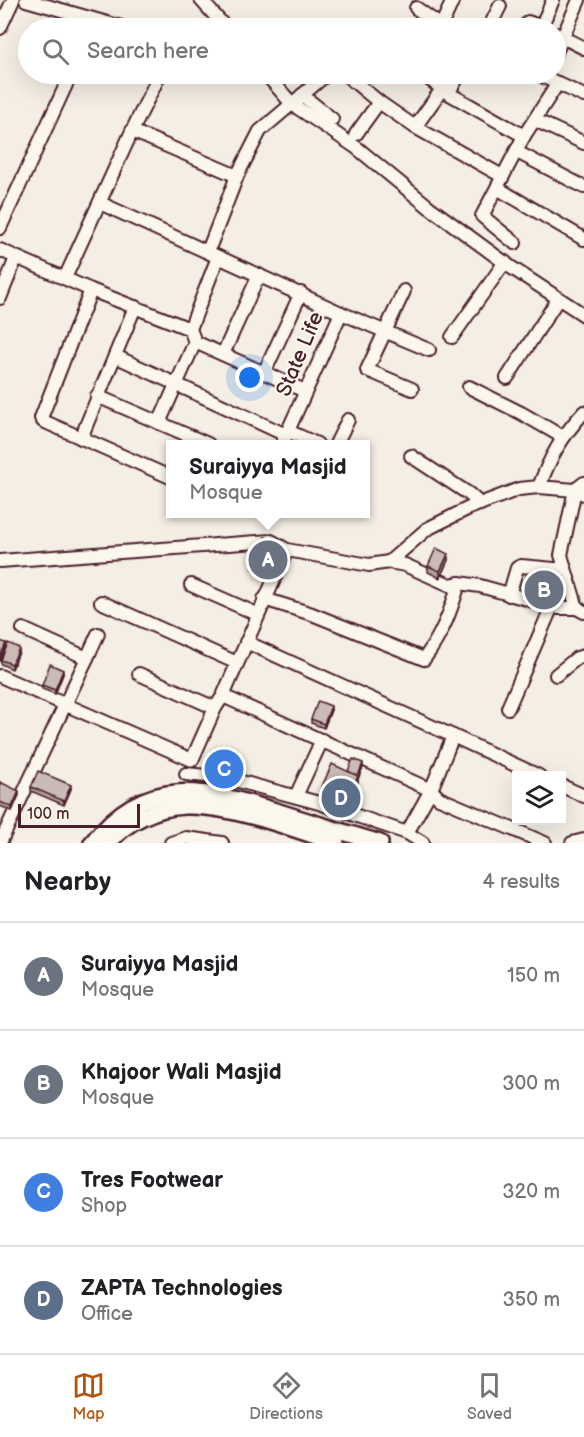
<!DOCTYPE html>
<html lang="en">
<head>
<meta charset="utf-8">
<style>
	:root { --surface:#fff; --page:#f6f6f6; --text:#202124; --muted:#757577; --line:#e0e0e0; --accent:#b45309 }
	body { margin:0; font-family:"Balsamiq Sans",sans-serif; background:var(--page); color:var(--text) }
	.controls { position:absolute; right:18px; bottom:18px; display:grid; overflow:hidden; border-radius:0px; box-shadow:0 6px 24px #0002 }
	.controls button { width:54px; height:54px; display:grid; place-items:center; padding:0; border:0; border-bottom:2px solid var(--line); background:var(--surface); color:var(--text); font:30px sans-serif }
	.scale { position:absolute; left:18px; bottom:15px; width:122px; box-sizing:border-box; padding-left:6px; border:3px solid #4a1f2b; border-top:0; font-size:16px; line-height:21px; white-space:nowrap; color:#4a1f2b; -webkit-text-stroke:4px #fbf7ec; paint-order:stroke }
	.you { position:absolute; left:250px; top:378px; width:21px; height:21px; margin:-15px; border:4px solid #fff; border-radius:50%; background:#1a73e8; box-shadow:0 0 0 9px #1a73e833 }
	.badge { display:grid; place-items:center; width:39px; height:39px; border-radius:50%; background:var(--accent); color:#fff; font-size:20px; font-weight:700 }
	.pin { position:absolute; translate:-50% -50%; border:3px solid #fff; box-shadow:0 2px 6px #0006 }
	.popup { position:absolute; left:166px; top:440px; width:204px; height:78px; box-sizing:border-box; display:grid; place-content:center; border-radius:0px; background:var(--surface); filter:drop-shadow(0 2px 4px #0005); font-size:20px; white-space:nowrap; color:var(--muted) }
	.popup b { font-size:22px; color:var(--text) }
	.popup::after { content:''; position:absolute; left:50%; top:100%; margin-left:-12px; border:12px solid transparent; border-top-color:var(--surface) }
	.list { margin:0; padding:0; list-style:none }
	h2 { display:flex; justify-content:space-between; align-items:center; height:78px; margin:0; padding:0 24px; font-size:26px }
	h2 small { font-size:20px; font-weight:400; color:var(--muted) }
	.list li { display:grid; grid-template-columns:39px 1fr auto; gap:18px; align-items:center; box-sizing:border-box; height:108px; padding:0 24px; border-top:2px solid var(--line) }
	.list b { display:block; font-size:22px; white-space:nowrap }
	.list p { margin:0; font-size:20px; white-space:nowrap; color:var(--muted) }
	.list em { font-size:20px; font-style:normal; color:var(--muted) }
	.icon { flex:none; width:33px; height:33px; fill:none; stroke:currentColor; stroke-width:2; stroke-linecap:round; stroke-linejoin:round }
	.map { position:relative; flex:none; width:584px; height:843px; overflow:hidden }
	.search { position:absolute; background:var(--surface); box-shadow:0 6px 24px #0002; left:18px; right:18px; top:18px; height:66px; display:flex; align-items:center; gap:15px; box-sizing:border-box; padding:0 21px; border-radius:33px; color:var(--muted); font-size:22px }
	.sheet { height:510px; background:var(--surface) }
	nav { display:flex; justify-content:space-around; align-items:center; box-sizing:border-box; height:84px; border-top:2px solid var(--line); background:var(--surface); font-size:16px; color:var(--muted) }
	nav a { display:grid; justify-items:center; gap:3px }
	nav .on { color:var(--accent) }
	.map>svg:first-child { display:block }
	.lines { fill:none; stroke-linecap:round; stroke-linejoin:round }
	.minor-casing { stroke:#4a1f2b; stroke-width:16 }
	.major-casing { stroke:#4a1f2b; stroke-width:20 }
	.minor { stroke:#fbf7ec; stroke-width:12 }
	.major { stroke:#fbf7ec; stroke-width:15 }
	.wall { fill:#aea19d; stroke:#4a1f2b; stroke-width:1.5 }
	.shaded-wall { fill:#8d837f; stroke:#4a1f2b; stroke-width:1.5 }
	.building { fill:#cabbb6; stroke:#4a1f2b; stroke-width:1.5 }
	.labels { text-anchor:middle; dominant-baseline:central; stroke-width:4.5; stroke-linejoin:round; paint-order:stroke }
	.street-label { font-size:21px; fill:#4a1f2b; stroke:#fbf7ec }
</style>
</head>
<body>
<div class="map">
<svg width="584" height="843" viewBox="0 0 584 843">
	<rect width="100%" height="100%" fill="#f4eee4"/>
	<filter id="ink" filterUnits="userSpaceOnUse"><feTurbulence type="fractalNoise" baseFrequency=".0167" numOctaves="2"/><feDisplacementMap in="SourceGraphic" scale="12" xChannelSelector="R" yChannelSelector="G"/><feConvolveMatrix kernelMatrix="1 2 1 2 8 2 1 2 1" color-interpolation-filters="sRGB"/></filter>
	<g filter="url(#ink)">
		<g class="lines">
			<!-- minor casing -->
			<g class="minor-casing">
				<g id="minor">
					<polyline points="26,0 125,28"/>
					<polyline points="201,0 226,28"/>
					<polyline points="416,8 444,28"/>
					<polyline points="528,22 543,28"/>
					<polyline points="441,26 453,0"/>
					<polyline points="541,27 553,0"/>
					<polyline points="0,28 13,0"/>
					<polyline points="489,28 500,6"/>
					<polyline points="556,34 584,48"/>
					<polyline points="556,52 579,0"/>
					<polyline points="266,74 292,104 357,148 429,207 512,268 584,315"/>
					<polyline points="345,74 379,102 415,127 502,176"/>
					<polyline points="422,74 448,93 524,136"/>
					<polyline points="538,74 584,96"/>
					<polyline points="448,93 460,74"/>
					<polyline points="302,95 332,119"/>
					<polyline points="535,120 584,143"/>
					<polyline points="415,127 442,89"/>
					<polyline points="132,131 237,176"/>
					<polyline points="356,134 379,102"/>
					<polyline points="517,152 584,187"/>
					<polyline points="497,188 584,239"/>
					<polyline points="100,203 341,313 429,350"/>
					<polyline points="0,228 71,74"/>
					<polyline points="515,243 482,216 524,136 558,83"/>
					<polyline points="0,250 91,290 190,329 195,342 159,423"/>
					<polyline points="208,251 237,176 260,131 327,74"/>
					<polyline points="65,278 132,131 160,74"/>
					<polyline points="91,290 41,418 43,421 170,477"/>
					<polyline points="404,291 367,370 412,389"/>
					<polyline points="0,298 16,258"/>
					<polyline points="190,329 218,257"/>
					<polyline points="452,337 505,262"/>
					<polyline points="195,342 305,391"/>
					<polyline points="223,354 259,275"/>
					<polyline points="115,356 286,435"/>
					<polyline points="264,373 301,293"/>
					<polyline points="507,378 558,299"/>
					<polyline points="469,387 521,413 563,437"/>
					<polyline points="97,396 208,444"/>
					<polyline points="288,431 317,444"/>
					<polyline points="81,438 135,307"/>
					<polyline points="282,444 341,313"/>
					<polyline points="336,444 348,420"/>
					<polyline points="411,456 469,494 480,504"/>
					<path d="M539,487C550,457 562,436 584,412"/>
					<polyline points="0,561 271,541 287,550 369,565 389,562 427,529 469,508 519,489 539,487 575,490 584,483"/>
					<polyline points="389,562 405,565 450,585 459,583 480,586 559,608 577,608 584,612"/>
					<polyline points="191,585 257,614"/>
					<polyline points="509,595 517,568 521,566 565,570"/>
					<path d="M264,599L312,614L424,659C442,635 451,611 459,583"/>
					<polyline points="101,602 237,663"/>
					<polyline points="577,608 561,555 575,490 584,494"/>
					<polyline points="246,642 453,736 431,790 407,833"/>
					<polyline points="87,658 98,634"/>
					<polyline points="139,674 215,708"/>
					<polyline points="556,675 577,658 584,656"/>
					<polyline points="0,676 192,760 215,708 223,696 287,550"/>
					<polyline points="223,696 431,790 439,798 545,843"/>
					<polyline points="508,708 552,606"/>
					<polyline points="453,736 539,776"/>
					<polyline points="186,774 227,778 319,803 407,833 423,843"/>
					<polyline points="562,786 584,796"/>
					<polyline points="296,796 322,740"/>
					<polyline points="0,843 87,658 23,629"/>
					<polyline points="171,843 186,838 222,843"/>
					<polyline points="572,843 584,840"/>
				</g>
			</g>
			<!-- major casing -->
			<g class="major-casing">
				<g id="major">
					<path d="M92,843C146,772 206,790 279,812C313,823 346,833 380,843"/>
					<path d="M109,843C125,821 158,807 185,806C227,804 295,829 336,843"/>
				</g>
			</g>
			<!-- minor -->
			<use href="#minor" class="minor"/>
			<!-- major -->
			<use href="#major" class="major"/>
		</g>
		<!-- wall -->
		<g class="wall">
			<polygon points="284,551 271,578 253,569 253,563"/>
			<polygon points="448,560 440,578 428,572 428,566"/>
			<polygon points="526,576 563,577 562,605 557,605 526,596"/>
			<polygon points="19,652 12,669 1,664 1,660"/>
			<polygon points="63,674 55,694 42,689 42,685"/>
			<polygon points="331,710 324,728 311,723 311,719"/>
			<polygon points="363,767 358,779 358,782 346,809 320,798 320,791"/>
			<polygon points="0,782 19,795 12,811 0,806"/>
			<polygon points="31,787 71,789 64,805 31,791"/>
		</g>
		<!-- shaded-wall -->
		<g class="shaded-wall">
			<polygon points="284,545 284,551 271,578 271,571"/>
			<polygon points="448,554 448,560 440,578 440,571"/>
			<polygon points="6,643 6,647 0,662 0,657"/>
			<polygon points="19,648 19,652 12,669 12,664"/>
			<polygon points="63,670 63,674 55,694 55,690"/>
			<polygon points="331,706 331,710 324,728 324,724"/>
			<polygon points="363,763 363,767 358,779 358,782 346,809 346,803"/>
			<polygon points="71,785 71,789 64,805 64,801"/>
			<polygon points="19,791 19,795 12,811 12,807"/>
		</g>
		<!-- building -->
		<g class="building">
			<polygon points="265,537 284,545 271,571 253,563"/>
			<polygon points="436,548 448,554 440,571 428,566"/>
			<polygon points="526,576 563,577 562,598 557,599 526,590"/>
			<polygon points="0,641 6,643 0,657"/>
			<polygon points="8,643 19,648 12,664 1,660"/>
			<polygon points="50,664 63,670 55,690 42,685"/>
			<polygon points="318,701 331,706 324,724 311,719"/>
			<polygon points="353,759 363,763 358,776 348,771"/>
			<polygon points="332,764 358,776 346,803 320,791"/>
			<polygon points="38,771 71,785 64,801 31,787"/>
			<polygon points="0,782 19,791 12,807 0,802"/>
		</g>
	</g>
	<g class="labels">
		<!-- street labels -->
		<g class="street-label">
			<text transform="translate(300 354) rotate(-67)">State Life</text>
		</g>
	</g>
</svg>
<div class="controls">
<button><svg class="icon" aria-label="layers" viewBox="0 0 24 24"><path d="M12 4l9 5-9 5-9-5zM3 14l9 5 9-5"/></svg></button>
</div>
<div class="scale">100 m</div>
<div class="you"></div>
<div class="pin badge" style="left:268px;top:560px;background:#6b7280">A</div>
<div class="popup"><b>Suraiyya Masjid</b>Mosque</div>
<div class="pin badge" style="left:544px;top:590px;background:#6b7280">B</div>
<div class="pin badge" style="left:224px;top:769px;background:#3f7fe0">C</div>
<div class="pin badge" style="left:341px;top:798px;background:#5c6f8a">D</div>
<div class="search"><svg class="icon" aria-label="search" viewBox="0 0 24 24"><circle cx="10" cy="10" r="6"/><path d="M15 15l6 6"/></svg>Search here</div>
</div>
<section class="sheet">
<h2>Nearby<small>4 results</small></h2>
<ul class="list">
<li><span class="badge" style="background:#6b7280">A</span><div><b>Suraiyya Masjid</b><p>Mosque</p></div><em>150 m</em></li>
<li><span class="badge" style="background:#6b7280">B</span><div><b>Khajoor Wali Masjid</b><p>Mosque</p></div><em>300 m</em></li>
<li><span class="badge" style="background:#3f7fe0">C</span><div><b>Tres Footwear</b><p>Shop</p></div><em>320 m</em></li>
<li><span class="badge" style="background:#5c6f8a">D</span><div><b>ZAPTA Technologies</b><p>Office</p></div><em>350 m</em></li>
</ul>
</section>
<nav>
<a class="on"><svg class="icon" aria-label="map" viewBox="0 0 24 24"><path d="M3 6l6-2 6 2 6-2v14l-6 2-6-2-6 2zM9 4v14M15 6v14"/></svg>Map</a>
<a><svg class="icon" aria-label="directions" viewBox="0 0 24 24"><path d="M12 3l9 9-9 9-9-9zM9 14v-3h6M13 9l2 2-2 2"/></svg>Directions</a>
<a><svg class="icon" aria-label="saved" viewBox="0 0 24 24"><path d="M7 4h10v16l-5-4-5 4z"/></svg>Saved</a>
</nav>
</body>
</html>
